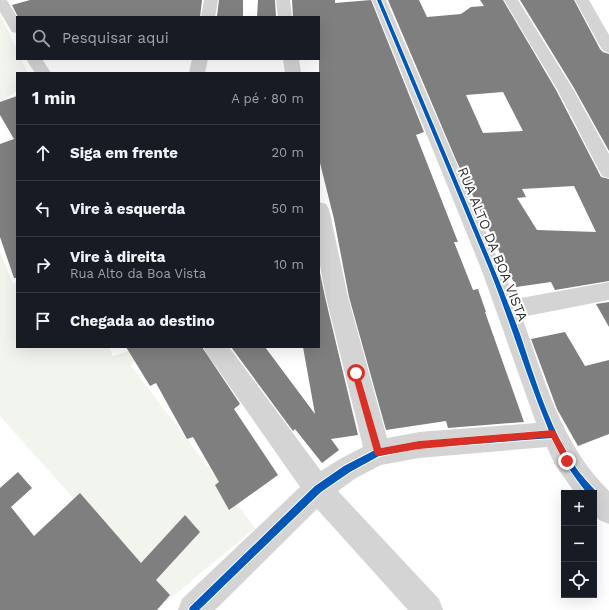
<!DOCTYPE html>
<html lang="pt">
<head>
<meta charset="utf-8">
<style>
	:root { --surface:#171b24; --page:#242831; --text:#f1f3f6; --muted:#9ea1a6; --line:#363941 }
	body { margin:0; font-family:"Work Sans",sans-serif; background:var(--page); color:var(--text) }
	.controls { position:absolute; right:12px; bottom:12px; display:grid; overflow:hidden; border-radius:0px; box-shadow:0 4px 16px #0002 }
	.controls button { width:36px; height:36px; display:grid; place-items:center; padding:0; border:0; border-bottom:1px solid var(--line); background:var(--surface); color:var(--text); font:20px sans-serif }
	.stop { position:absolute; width:12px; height:12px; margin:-9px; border:3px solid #d93025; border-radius:50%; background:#fff }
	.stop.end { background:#d93025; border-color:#fff; box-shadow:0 1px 4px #0008 }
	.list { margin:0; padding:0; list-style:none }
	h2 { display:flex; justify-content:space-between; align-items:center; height:52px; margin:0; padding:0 16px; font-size:17px }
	h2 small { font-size:13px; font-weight:400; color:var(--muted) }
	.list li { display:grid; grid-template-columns:26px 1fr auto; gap:12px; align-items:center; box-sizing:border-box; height:56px; padding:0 16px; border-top:1px solid var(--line) }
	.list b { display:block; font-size:15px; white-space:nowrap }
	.list p { margin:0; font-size:13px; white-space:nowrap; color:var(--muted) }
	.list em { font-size:13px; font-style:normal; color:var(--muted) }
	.icon { flex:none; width:22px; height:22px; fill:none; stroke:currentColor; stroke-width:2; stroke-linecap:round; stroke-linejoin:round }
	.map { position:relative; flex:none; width:609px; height:610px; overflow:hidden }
	.search { position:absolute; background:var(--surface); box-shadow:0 4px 16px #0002; left:16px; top:16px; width:304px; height:44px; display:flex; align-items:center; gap:10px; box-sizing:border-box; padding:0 14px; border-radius:0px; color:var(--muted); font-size:15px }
	.panel { position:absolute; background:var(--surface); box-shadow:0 4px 16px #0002; left:16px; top:72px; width:304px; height:276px; border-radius:0px }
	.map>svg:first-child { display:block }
	.green { fill:#f1f5ed }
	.building { fill:#7f7f7f; fill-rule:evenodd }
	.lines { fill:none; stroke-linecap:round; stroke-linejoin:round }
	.minor { fill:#d4d4d4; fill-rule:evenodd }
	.cycleway-casing { stroke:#fff; stroke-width:2 }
	.cycleway { fill:#0057b8; fill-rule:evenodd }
	.route { fill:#d93025 }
	.labels { text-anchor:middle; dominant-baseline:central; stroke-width:4; stroke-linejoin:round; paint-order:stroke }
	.street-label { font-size:14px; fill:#303030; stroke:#fff }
</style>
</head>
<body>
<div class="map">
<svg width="609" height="610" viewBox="0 0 609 610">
	<rect width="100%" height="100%" fill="#fff"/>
	<!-- green -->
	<g class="green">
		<polygon points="0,14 17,50 17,59 21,59 28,73 17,73 17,91 0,102"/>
		<polygon points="0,252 13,284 17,282 17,347 109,347 113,356 131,350 136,357 131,366 255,528 166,602 0,416"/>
	</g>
	<!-- building -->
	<g class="building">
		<polygon points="30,0 202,0 200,17 18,17 12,5"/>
		<polygon points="219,0 243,0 243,16 217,16"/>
		<polygon points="258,0 275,0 276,17 257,17"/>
		<polygon points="292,0 335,0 335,3 371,0 424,132 416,135 458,242 454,242 473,290 478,289 486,312 485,312 524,422 448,428 446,421 386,430 349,297 334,219 319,159 319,17 293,17"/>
		<path d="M388,0H419L427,17L461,14L471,7L484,6L480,0H503L556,90L601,177L609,179V281L555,290L551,282L516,287L456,160ZM503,92L523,131L483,133L466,95ZM574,186L596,232L537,230L517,198L526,197L522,189Z"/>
		<polygon points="520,0 574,0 600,49 603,52 609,54 609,151 574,88"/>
		<polygon points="17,96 17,278 14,278 0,237 0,144 14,139 0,115 0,102"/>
		<polygon points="319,268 325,297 358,435 331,439 339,450 322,463 295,429 293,431 231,347 265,347 315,414 303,347 319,347"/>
		<polygon points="609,302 609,327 596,304"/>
		<polygon points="565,332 585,366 609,360 609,434 578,446 557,409 531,339"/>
		<polygon points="126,347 202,347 240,404 234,409 278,475 229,510 215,485 219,482 193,437 187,439 156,383 150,386"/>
		<polygon points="18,472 32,488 11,507 34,536 80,493 141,563 185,515 200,532 156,580 170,595 157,610 0,610 0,488"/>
	</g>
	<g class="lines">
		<!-- minor -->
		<g class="minor">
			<polygon points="0,0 7,0 17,17 17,33 12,32 0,12"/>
			<polygon points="204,0 218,0 215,17 201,17"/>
			<polygon points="276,0 290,0 292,17 278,17"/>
			<path d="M372,0H386L515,299L609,282V300L522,317C544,378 561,444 609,491V524L599,520L594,514V493H575L554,463L547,447L419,458L381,465L356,478L338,491L439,599L443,610H408L317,509L215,610H178L182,599L300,487L207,354L203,347H229L321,471L338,460L363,447L326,297L319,260V202L326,204L329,209L348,297L387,438L419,432L536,423L482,271Z"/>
			<polygon points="504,0 518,0 573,89 609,154 609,178 602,176 557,89"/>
			<polygon points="575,0 589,0 609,35 609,53 604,51 601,48"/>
			<polygon points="26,59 42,59 51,73 35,73"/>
			<polygon points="192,59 208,59 205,73 189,73"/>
			<polygon points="283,59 299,59 301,73 285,73"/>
		</g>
		<!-- cycleway casing -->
		<g class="cycleway-casing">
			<path id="cycleway" d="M377,0H381L495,271C504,292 512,313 520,334C536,381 550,431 579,472C584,478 589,484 595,490L596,493L594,496V493H587C573,476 562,458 552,438L419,448L379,456L350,472L321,492L199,610H189L190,607L315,486L344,466L375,450L419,442L549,431C527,378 511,324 490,271Z"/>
		</g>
		<!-- cycleway -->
		<use href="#cycleway" class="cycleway"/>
	</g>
	<!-- route -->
	<polygon class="route" points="356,370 359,373 381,448 419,441 553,430 555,431 570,458 570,464 565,464 551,437 419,449 378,456 375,455 352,373"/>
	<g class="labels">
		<!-- street labels -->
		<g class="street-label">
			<text transform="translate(493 244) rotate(68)">RUA ALTO DA BOA VISTA</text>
		</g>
	</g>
</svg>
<div class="controls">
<button>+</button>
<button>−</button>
<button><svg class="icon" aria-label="locate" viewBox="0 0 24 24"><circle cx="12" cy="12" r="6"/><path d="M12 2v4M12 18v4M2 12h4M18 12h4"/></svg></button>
</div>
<div class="stop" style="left:356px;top:373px"></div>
<div class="stop end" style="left:567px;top:461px"></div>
<div class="search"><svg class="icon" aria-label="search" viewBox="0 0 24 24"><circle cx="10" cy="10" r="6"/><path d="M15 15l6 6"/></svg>Pesquisar aqui</div>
<section class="panel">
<h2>1 min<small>A pé · 80 m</small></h2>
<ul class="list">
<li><svg class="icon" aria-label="ahead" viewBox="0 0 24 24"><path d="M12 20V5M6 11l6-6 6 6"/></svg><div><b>Siga em frente</b></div><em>20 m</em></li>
<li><svg class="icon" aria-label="left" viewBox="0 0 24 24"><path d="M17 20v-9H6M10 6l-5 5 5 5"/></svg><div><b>Vire à esquerda</b></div><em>50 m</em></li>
<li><svg class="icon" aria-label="right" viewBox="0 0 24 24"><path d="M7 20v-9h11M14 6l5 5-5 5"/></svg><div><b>Vire à direita</b><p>Rua Alto da Boa Vista</p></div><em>10 m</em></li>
<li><svg class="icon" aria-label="arrive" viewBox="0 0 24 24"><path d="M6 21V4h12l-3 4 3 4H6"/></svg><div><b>Chegada ao destino</b></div></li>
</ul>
</section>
</div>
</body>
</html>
